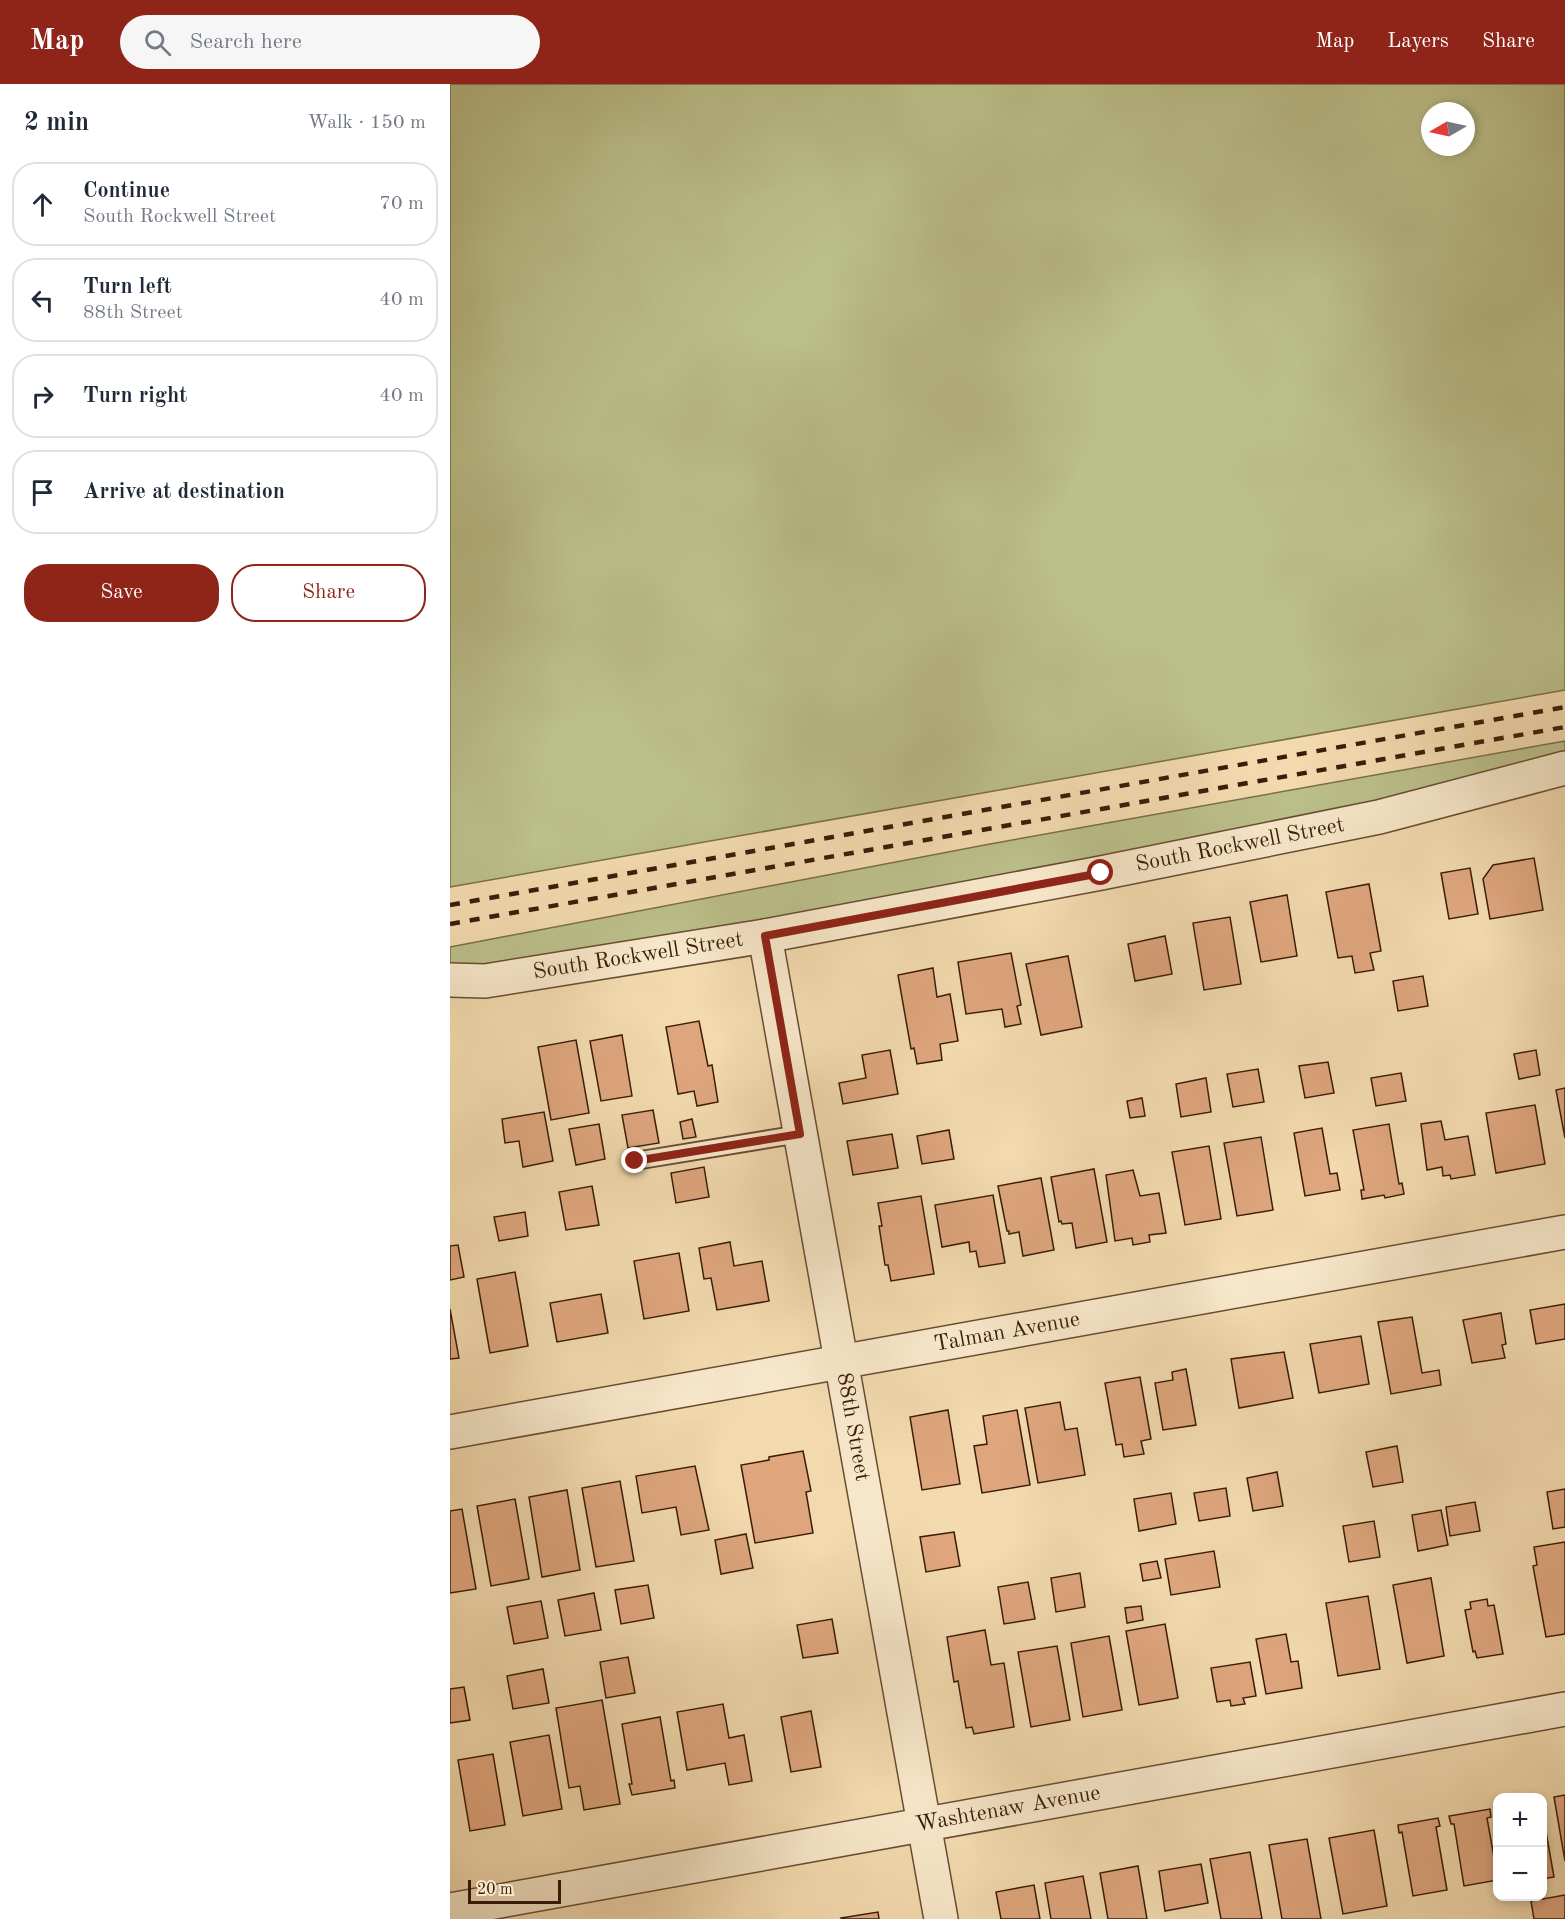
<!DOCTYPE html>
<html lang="en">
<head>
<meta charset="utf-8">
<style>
	:root { --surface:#fff; --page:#f6f6f7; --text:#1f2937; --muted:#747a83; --line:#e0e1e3; --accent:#8f2418 }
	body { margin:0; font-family:"Old Standard TT",serif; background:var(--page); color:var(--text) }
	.controls { position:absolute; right:18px; bottom:18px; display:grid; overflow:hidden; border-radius:12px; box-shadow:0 3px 9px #0003 }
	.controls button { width:54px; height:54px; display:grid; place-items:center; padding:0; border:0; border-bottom:2px solid var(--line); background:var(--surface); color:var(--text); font:30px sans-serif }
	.compass { position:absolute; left:971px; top:18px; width:54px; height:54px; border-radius:50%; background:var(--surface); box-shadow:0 3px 9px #0003; rotate:261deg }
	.scale { position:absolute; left:18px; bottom:15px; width:93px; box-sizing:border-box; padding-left:6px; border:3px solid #3b1c09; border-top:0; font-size:16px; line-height:21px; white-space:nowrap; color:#3b1c09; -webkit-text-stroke:4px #f7e7ca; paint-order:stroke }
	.stop { position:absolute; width:18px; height:18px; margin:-14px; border:4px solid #8f2418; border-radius:50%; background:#fff }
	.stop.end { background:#8f2418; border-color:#fff; box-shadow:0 2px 6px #0008 }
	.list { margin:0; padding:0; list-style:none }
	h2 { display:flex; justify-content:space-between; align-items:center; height:78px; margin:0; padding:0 24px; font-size:26px }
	h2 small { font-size:20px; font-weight:400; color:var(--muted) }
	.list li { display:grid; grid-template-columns:39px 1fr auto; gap:18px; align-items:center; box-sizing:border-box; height:84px; margin:0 12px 12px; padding:0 12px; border:2px solid var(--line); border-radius:24px }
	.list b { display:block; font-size:22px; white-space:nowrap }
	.list p { margin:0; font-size:20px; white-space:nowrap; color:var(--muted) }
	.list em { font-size:20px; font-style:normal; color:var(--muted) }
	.actions { display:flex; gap:12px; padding:18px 24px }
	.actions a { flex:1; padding:14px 0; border:2px solid var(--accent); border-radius:24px; text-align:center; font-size:21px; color:var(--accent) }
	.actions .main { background:var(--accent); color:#fff }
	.icon { flex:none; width:33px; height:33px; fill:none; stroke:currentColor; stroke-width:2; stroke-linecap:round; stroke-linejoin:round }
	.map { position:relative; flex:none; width:1115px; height:1835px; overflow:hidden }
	header { display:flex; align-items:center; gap:36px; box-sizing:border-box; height:84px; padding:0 30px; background:var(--accent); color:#fff }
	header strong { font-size:28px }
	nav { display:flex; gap:33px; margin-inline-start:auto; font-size:21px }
	.search { width:420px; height:54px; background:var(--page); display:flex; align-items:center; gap:15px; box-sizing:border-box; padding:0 21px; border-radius:33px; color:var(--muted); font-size:22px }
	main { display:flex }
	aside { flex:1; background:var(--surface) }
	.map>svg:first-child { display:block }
	.green { fill:#bbbf8a; stroke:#7b6e4a; stroke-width:1.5; fill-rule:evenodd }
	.building { fill:#dfa67e; stroke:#3b1c09; stroke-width:1.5 }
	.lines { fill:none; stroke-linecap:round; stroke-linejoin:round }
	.lane-casing { stroke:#694c32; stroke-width:20 }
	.street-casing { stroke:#694c32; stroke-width:36 }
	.lane { stroke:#f7e7ca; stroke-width:16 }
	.street { stroke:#f7e7ca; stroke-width:33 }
	.rail { stroke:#3b1c09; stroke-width:4.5; stroke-dasharray:10 10; stroke-linecap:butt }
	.route { stroke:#8f2418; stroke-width:8 }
	.labels { text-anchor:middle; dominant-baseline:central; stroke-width:4.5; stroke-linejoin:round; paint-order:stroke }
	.street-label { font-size:22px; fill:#3b1c09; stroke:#f7e7ca }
</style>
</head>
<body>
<header>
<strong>Map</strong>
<div class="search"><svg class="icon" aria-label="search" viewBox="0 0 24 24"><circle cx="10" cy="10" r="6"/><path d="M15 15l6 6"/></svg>Search here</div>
<nav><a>Map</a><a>Layers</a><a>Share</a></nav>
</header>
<main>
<aside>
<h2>2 min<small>Walk · 150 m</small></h2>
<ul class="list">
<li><svg class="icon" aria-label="ahead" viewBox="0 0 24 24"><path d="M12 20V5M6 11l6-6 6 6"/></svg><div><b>Continue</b><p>South Rockwell Street</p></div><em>70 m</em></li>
<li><svg class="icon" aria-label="left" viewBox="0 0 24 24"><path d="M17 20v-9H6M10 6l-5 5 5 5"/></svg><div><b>Turn left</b><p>88th Street</p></div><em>40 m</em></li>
<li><svg class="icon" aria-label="right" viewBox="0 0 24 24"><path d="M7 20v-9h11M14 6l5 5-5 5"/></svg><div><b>Turn right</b></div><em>40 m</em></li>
<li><svg class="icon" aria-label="arrive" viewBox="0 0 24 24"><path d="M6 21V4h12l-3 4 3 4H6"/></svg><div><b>Arrive at destination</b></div></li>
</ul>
<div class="actions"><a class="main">Save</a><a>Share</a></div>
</aside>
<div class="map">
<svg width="1115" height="1835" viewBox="0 0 1115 1835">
	<rect width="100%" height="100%" fill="#f2daae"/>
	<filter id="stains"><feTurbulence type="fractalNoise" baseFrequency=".00333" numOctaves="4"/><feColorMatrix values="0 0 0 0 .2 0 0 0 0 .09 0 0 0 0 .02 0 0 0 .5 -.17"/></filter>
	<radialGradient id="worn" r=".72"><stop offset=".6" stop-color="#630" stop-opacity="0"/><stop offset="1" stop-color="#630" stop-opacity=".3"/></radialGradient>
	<!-- green -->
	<g class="green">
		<path d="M0,0H1115V606L0,803ZM980,27H1016V63H980Z"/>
		<polygon points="1115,657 1115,673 913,723 428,815 29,887 0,885 0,863 540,760"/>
	</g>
	<!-- building -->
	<g class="building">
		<polygon points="1084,774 1093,826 1040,835 1033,795 1043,781"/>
		<polygon points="1020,784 1028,830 999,835 991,789"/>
		<polygon points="919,800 931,867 920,869 924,886 905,889 902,872 888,874 876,808"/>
		<polygon points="837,811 847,872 811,878 800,818"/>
		<polygon points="780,833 791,900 754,906 743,839"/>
		<polygon points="715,852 722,890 685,897 678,860"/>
		<polygon points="561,869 571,921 567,922 571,940 555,943 552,925 516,930 508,878"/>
		<polygon points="618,872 632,943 591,951 576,880"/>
		<polygon points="483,884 487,913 500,910 508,957 490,960 492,976 467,980 464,964 461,965 448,891"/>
		<polygon points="973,892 978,922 948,927 943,897"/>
		<polygon points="249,937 258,982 262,981 268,1018 247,1022 244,1007 228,1010 216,943"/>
		<polygon points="172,951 182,1012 151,1017 140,957"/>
		<polygon points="126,956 139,1029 101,1036 88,963"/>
		<polygon points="440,966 448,1010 393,1020 389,999 416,994 412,971"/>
		<polygon points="1086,966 1090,991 1069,995 1064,970"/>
		<polygon points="878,978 884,1009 855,1014 849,982"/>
		<polygon points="808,985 814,1018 783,1023 777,990"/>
		<polygon points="951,989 956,1017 926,1022 921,994"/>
		<polygon points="756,994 761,1028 731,1033 726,1000"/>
		<polygon points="1115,1004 1115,1054 1106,1006"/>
		<polygon points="692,1014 695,1032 680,1034 677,1017"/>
		<polygon points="1085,1021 1095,1080 1046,1089 1036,1029"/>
		<polygon points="203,1026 209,1059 178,1064 172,1031"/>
		<polygon points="94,1028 103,1077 73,1083 69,1057 55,1059 52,1035"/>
		<polygon points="242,1035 246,1053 233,1055 230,1038"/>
		<polygon points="991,1037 995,1056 1018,1052 1025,1091 1001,1095 1000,1091 993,1092 992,1083 977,1086 971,1040"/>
		<polygon points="149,1040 155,1075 126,1081 119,1045"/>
		<polygon points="939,1040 949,1100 952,1099 954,1110 935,1114 934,1111 912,1115 911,1106 914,1106 903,1046"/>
		<polygon points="872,1044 880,1090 887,1089 890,1106 855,1112 844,1049"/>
		<polygon points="499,1046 504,1075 472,1080 467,1052"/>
		<polygon points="442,1050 448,1084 403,1091 397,1057"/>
		<polygon points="811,1053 823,1126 787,1132 774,1059"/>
		<polygon points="759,1062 771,1135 735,1141 722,1068"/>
		<polygon points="254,1083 259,1113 226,1119 221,1089"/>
		<polygon points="644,1085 657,1158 626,1164 622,1139 612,1140 611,1137 609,1138 601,1093"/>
		<polygon points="683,1086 690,1112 709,1109 716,1149 699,1151 700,1158 683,1161 682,1154 665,1157 656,1091"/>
		<polygon points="591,1094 604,1166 573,1172 569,1148 559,1150 559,1147 557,1147 548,1102"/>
		<polygon points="142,1102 149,1141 116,1146 109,1108"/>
		<polygon points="543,1111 555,1179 529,1183 526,1167 520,1168 519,1158 492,1163 485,1121"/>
		<polygon points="471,1112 484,1190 441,1197 438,1181 435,1181 429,1142 432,1142 428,1119"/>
		<polygon points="75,1128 78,1152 49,1157 44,1133"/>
		<polygon points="280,1158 284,1182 312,1177 319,1217 267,1226 261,1194 254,1195 249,1164"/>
		<polygon points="8,1161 14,1193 0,1196 0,1162"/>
		<polygon points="229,1169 239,1227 194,1235 184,1177"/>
		<polygon points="65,1188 78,1262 40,1269 27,1195"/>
		<polygon points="151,1210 158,1249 107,1258 100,1219"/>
		<polygon points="1115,1220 1115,1255 1086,1260 1080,1226"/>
		<polygon points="0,1225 9,1274 0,1275"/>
		<polygon points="1051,1229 1056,1260 1052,1261 1055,1274 1022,1279 1013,1236"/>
		<polygon points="962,1233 972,1289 989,1286 991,1301 941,1310 928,1238"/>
		<polygon points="911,1252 919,1300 869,1309 860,1260"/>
		<polygon points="834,1268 843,1314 789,1324 781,1275"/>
		<polygon points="736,1285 746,1341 713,1346 705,1299 723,1296 722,1288"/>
		<polygon points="690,1293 701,1355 691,1357 694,1370 674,1373 672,1360 666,1361 655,1299"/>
		<polygon points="610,1318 615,1346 627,1344 635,1391 588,1399 575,1324"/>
		<polygon points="498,1326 510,1400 472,1406 460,1333"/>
		<polygon points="567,1326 580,1401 532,1409 524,1362 537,1360 533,1332"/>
		<polygon points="947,1362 953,1398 923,1403 916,1368"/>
		<polygon points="353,1367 361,1407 356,1408 363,1449 305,1459 291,1381 319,1376 319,1373"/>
		<polygon points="245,1382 259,1446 231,1451 226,1423 192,1429 186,1392"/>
		<polygon points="827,1388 833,1422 803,1427 797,1394"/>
		<polygon points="170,1397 184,1477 146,1483 132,1404"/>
		<polygon points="776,1404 780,1432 749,1437 744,1409"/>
		<polygon points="1115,1405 1115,1443 1103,1445 1097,1408"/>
		<polygon points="117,1406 130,1486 92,1493 79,1413"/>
		<polygon points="721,1409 726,1440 689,1447 684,1415"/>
		<polygon points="65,1415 79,1495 41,1502 27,1422"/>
		<polygon points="1025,1418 1030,1447 1000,1452 996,1423"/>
		<polygon points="12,1425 26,1505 0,1509 0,1427"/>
		<polygon points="991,1426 998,1461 968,1467 962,1431"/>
		<polygon points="924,1437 930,1473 899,1478 893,1442"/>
		<polygon points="504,1448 510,1482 476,1488 470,1453"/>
		<polygon points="296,1450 303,1484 271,1490 265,1456"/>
		<polygon points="1115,1458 1115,1550 1096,1553 1083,1482 1087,1481 1084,1463"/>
		<polygon points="764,1467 770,1503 721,1511 715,1475"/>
		<polygon points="707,1477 711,1494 693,1497 690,1480"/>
		<polygon points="630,1489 635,1523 606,1528 601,1494"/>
		<polygon points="981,1494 994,1572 957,1579 943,1501"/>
		<polygon points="578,1498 585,1535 554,1540 548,1503"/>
		<polygon points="198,1501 204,1534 171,1540 165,1506"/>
		<polygon points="144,1509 151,1546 115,1552 108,1516"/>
		<polygon points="918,1512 930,1585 888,1592 876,1519"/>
		<polygon points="1037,1515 1038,1522 1044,1521 1053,1570 1027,1574 1025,1567 1023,1568 1015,1526 1021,1525 1020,1518"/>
		<polygon points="91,1517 98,1554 64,1560 57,1523"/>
		<polygon points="691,1522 693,1536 677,1539 675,1524"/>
		<polygon points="382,1535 388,1569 353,1574 347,1541"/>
		<polygon points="715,1540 728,1614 689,1621 676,1547"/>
		<polygon points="535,1546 541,1581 554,1579 564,1643 524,1650 522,1643 516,1644 508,1597 504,1598 497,1553"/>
		<polygon points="836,1550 841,1578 848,1577 852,1604 816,1610 806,1555"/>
		<polygon points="659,1552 672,1626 633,1633 621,1559"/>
		<polygon points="607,1562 620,1636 581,1643 568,1568"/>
		<polygon points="178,1573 185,1609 156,1614 150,1578"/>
		<polygon points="800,1578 806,1612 793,1614 795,1620 781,1622 780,1616 767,1618 761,1584"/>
		<polygon points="93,1585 99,1619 63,1625 57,1592"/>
		<polygon points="14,1603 20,1636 0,1639 0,1605"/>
		<polygon points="152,1616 170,1720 134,1726 130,1702 119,1704 106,1624"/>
		<polygon points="273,1620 279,1654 294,1651 302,1697 279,1701 275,1679 237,1686 227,1628"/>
		<polygon points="361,1627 371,1683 341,1688 331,1633"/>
		<polygon points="210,1633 221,1697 224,1696 225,1704 182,1711 179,1700 182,1700 172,1640"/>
		<polygon points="99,1651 112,1725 73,1732 60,1658"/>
		<polygon points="43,1670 55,1741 20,1747 8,1676"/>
		<polygon points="1115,1711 1115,1777 1104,1713"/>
		<polygon points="1040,1725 1041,1733 1037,1734 1048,1796 1014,1802 1004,1740 1001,1740 999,1732"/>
		<polygon points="1092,1725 1104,1793 1092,1795"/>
		<polygon points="988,1734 990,1742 986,1743 997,1806 963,1812 952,1748 949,1749 948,1741"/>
		<polygon points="924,1746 937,1822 893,1830 879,1754"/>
		<polygon points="857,1755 871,1835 832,1835 819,1761"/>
		<polygon points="800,1768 812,1835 771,1835 760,1775"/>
		<polygon points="751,1780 758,1819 715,1827 709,1787"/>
		<polygon points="688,1782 697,1835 658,1835 650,1789"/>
		<polygon points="633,1792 641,1835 601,1835 595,1799"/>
		<polygon points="584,1801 590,1835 551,1835 546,1808"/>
		<polygon points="1115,1811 1115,1835 1084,1835 1081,1817"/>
		<polygon points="428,1828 429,1835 392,1835 391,1834"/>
	</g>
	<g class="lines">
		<!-- lane casing -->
		<g class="lane-casing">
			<polyline id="lane" points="185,1077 350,1050"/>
		</g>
		<!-- street casing -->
		<g class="street-casing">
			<g id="street">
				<polyline points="315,852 491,1835"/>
				<polyline points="0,896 35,897 315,852 651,789 929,733 1115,684"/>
				<polyline points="0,1348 1115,1148"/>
				<polyline points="0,1826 1115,1625"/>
			</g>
		</g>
		<!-- lane -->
		<use href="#lane" class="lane"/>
		<!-- street -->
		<use href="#street" class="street"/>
		<!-- rail -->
		<g class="rail">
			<polyline points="0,821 1115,623"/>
			<polyline points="0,840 1115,643"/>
		</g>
	</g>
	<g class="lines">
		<!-- route -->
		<polyline class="route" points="185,1077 350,1050 315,852 651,789"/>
	</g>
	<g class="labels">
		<!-- street labels -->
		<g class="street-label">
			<text transform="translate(790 761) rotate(-11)">South Rockwell Street</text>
			<text transform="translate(188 872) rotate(-9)">South Rockwell Street</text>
			<text transform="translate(557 1248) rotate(-10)">Talman Avenue</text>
			<text transform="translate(403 1343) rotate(80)">88th Street</text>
			<text transform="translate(558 1725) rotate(-10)">Washtenaw Avenue</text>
		</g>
	</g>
	<rect width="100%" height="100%" filter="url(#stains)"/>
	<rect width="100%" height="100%" fill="url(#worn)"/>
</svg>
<div class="controls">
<button>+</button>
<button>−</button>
</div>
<svg class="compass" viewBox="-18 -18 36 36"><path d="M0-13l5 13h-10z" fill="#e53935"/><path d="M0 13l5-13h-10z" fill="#747a83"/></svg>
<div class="scale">20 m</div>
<div class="stop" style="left:651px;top:789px"></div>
<div class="stop end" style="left:185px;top:1077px"></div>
</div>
</main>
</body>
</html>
